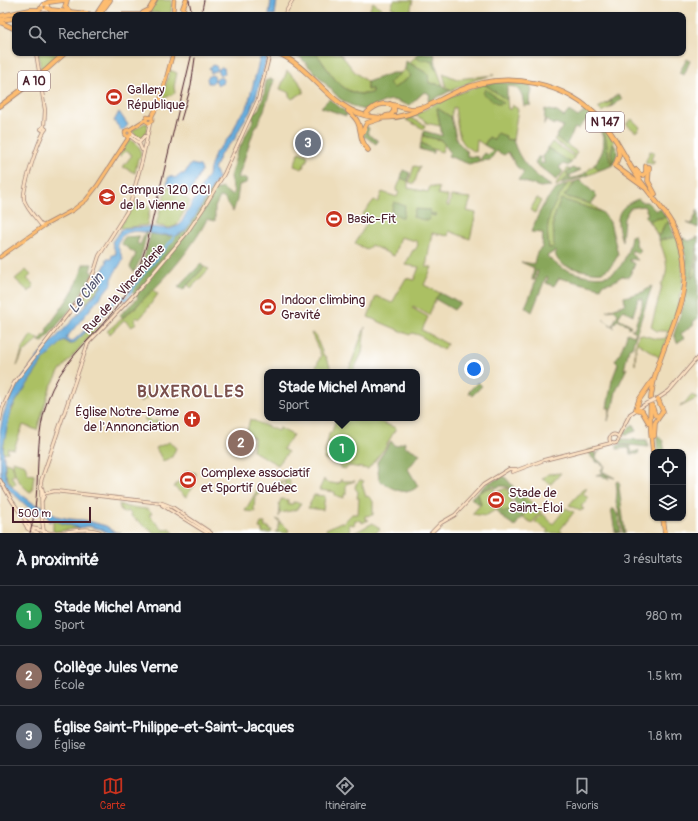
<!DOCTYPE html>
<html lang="fr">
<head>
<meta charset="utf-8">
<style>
	:root { --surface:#171b24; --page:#20242c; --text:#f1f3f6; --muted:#9ea1a6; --line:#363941; --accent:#c8321e }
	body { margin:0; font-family:Pangolin,sans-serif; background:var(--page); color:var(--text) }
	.controls { position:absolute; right:12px; bottom:12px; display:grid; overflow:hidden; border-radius:8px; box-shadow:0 1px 3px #0004 }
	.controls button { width:36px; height:36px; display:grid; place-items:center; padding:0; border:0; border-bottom:1px solid var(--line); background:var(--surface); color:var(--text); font:20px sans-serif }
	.scale { position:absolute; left:12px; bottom:10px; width:79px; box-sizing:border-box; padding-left:4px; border:2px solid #4a1f2b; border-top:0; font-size:11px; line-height:14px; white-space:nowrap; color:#4a1f2b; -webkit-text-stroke:3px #fff; paint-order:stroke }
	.you { position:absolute; left:474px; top:369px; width:14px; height:14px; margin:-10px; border:3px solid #fff; border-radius:50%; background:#1a73e8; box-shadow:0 0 0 6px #1a73e833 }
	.badge { display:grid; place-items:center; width:26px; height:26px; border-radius:50%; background:var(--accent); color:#fff; font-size:13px; font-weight:700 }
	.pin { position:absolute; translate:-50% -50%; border:2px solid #fff; box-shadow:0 1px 4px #0006 }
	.popup { position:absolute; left:264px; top:369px; width:156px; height:52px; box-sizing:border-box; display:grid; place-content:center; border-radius:8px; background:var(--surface); filter:drop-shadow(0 1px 3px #0005); font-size:13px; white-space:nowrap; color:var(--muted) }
	.popup b { font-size:15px; color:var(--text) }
	.popup::after { content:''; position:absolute; left:50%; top:100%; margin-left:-8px; border:8px solid transparent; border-top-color:var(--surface) }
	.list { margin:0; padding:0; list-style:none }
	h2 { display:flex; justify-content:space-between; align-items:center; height:52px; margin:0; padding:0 16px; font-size:17px }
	h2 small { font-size:13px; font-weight:400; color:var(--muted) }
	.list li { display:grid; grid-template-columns:26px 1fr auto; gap:12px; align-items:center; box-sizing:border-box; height:60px; padding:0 16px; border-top:1px solid var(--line) }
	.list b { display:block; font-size:15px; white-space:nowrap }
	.list p { margin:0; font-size:13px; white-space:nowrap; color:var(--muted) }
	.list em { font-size:13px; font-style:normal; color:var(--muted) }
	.icon { flex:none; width:22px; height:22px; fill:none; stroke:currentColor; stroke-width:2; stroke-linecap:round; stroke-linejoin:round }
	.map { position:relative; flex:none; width:698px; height:533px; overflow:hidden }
	.search { position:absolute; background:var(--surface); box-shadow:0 1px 3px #0004; left:12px; right:12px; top:12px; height:44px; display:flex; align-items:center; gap:10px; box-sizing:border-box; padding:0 14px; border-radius:8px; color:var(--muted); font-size:15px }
	.sheet { height:232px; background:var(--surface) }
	nav { display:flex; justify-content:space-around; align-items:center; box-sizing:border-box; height:56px; border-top:1px solid var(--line); background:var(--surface); font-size:11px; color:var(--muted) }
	nav a { display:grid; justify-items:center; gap:2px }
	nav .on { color:var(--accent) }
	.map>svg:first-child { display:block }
	.green { fill:#abc064; stroke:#7a7048 }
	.forest { fill:#88a65a; stroke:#696242 }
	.water { fill:#66addd; stroke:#586684 }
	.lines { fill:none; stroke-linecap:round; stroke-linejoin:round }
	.river { stroke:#66addd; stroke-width:2.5 }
	.secondary-casing { stroke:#9c7e73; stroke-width:4 }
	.primary-casing { stroke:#9c7e73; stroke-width:4.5 }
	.highway-casing { stroke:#9c7e73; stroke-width:5.5 }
	.secondary { stroke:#fee4c5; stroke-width:2.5 }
	.primary { stroke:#fdbc6f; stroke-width:3 }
	.highway { stroke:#fdbc6f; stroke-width:4 }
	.rail { stroke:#4a1f2b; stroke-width:1 }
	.secondary-bridge-casing { stroke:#9c7e73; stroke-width:4; stroke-linecap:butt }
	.highway-bridge-casing { stroke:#9c7e73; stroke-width:5.5; stroke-linecap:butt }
	.secondary-bridge { stroke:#fee4c5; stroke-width:2.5 }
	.highway-bridge { stroke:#fdbc6f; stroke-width:4 }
	.labels { text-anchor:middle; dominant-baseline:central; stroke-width:3; stroke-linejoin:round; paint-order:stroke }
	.shield { fill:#fff; stroke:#80626b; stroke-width:1 }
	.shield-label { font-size:12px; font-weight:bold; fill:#4a1f2b }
	.poi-label { font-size:13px; fill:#4a1f2b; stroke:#fff; text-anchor:start }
	.street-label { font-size:13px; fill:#4a1f2b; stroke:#fff }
	.water-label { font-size:14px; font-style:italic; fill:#555872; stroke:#fff }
	.district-label { font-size:17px; font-weight:bold; letter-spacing:1px; fill:#7a504c; stroke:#fff }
</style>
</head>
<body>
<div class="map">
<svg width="698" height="533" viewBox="0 0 698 533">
	<rect width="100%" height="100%" fill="#fff"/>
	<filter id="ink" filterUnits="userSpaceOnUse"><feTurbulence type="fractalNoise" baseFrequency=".025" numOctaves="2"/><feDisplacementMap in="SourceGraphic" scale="8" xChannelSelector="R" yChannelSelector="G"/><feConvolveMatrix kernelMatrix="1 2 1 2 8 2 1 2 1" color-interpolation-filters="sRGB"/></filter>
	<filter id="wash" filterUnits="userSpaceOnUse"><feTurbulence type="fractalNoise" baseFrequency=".012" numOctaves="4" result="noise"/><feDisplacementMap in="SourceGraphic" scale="16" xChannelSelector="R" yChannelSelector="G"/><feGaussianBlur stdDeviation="0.9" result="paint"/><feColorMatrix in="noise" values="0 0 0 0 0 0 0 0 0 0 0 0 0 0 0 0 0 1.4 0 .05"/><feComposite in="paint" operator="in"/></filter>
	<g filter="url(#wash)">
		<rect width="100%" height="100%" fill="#edddbb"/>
		<!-- green -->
		<g class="green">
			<polygon points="157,0 172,0 171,13 148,13"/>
			<polygon points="394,0 413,0 410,12 407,15 396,14 396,10 391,7"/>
			<polygon points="373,2 388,14 387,15 371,12 370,9"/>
			<polygon points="38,53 54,53 57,55 41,70"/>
			<path d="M316,53H340L354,71L367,82V90L372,89V93C342,99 332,74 316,53Z"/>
			<polygon points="415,57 422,61 424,59 432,62 434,68 437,70 443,85 428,83 428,74 410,63"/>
			<polygon points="405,69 412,76 394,88 389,83"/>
			<polygon points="170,70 177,73 174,87 175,93 161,100"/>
			<polygon points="287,71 298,80 304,92 292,99 289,96 290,93 280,89"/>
			<polygon points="443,73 457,79 494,75 477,79 452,90 444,87 446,86"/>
			<path d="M484,84L507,100L508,109H512V105L518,109L513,140L505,139L506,136L494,140L489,137L484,145L477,140L476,152C456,145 458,126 455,107L453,108L451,117L437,108L440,126L426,123V121L416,116L395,120L413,116L446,98Z"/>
			<polygon points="612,100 611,107 602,112 598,108"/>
			<polygon points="411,118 425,125 424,129 406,120"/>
			<polygon points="632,119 640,127 636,132 626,124"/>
			<polygon points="145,123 148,124 145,135 140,140 132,131"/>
			<polygon points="604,126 614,141 611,151 613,165 611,166 605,135 601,128"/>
			<polygon points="423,136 441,140 445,143 442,152 426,147 426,145 421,143"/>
			<polygon points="556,137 577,152 571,163 548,148 552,142 573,156 573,154 554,140"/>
			<polygon points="130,139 140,148 141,157 138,158 135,173 123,167 132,155 126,151 121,156 119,155"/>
			<polygon points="650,151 654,152 651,160 655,161 653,164 645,163"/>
			<polygon points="299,152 307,155 308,158 302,169 294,166"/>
			<polygon points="594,165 600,170 589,175 586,172"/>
			<polygon points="414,166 420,167 414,184 409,182"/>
			<polygon points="568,168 571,171 567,173 569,176 556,187 557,182"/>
			<polygon points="401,178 408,181 408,188 428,192 430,186 439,188 438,194 448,196 447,206 449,206 451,196 471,198 467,211 476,213 470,239 449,231 448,236 432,233 426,267 432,267 424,285 440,293 435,300 429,315 413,306 412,308 428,317 422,330 447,344 443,350 419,335 412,333 410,335 368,317 376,296 392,303 406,278 414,280 419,267 405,265 413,250 415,250 418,245 416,241 400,237 394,256 371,245 367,250 355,243 369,220 362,215 374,200 378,202 382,192 397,197 399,192 396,191"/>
			<path d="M574,182V184L564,196L591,204L602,212L561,199L553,220L555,248H549C544,218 551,208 567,184Z"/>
			<polygon points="167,186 190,201 176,226 169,228 156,225"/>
			<polygon points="537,198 541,201 535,213 530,210"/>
			<polygon points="140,201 150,208 147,225 122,228 120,227 132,206"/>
			<polygon points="666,217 669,222 664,225 661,234 657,235 650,220"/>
			<path d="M677,237C691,285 676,314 660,358L638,343L636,349L635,365V347L639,334C649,336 655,341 666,338L668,331H657L651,327L662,286H660C672,270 665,256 659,240Z"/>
			<polygon points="698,248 695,275 691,279 694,257"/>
			<polygon points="204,267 209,269 191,288 188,285"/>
			<polygon points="26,270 31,275 27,279 34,285 29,292 15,279"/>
			<polygon points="94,274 101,275 101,286 86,303 82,301 82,297"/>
			<polygon points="153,290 158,294 142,316 139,319 137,317 134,321 136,323 132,327 124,320 110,334 107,331 136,307"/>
			<path d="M98,320L101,323L59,372L50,388L37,430L23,425L14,449L7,448L8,452L3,453C4,408 31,370 63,340L70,344L73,343Z"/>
			<polygon points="365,327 362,353 353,372 348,372"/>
			<polygon points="311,333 315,335 324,356 327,357 326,360 328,361 332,372 314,372 321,355"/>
			<polygon points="31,335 39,339 23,353 17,366 23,348"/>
			<polygon points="140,389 148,396 141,402 134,395"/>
			<polygon points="691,395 698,398 680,407 681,404 683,405"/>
			<polygon points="148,417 153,422 156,420 158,422 160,420 161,421 150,428 149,424 144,419"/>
			<polygon points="336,418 377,418 379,419 378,421 396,428 385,448 368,469 349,466 346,469 341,468 340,465 324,459 329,434 332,432"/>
			<polygon points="250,419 278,431 279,428 293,435 283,449 288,452 278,465 253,451 254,438 246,435"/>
			<polygon points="169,442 176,448 172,457 163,461 156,448"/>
			<path d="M13,461L25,465L28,474L34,475L32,491L30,492C19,484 13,474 13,461Z"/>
			<polygon points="5,462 12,464 15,475 11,476 16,483 12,486 5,473"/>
			<polygon points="187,471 196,473 194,486 186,497 174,487"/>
			<polygon points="561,473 551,484 542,479 548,474"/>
			<polygon points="324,479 325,482 338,484 338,482 340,483 341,479 341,481 355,481 346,484 346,494 344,494 344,498 335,495 335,492 319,490"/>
			<polygon points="290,480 289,489 279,488 280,481 283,481 282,486 284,487 286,485 284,481"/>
			<polygon points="360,480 364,481 362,484 366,497 368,496 373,501 373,515 365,516 365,519 369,520 362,523 362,521 355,520 354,525 349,524 350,533 327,533 326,529 341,522 343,523 352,514 358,514 359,498 357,498 358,492 355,488 356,484"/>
			<polygon points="493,487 495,492 507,488 513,506 510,507 513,511 503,512 499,508 485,516 472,514 481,504 478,494 481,491"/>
			<polygon points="585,487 587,488 583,494 588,498 581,507 584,509 580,511 569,505"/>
			<polygon points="257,490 259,494 255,496 254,509 255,512 245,511"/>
			<polygon points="523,494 541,512 532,523 521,516 529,504 521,496"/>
			<polygon points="314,495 325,496 323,510 308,508"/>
			<polygon points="281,499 288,500 288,504 293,504 293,502 301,503 296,510 280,513 279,517 280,506 279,505"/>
			<polygon points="119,504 127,507 148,509 152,513 149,515 163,530 170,528 174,533 154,533 131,516 130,513 127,510 126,513 121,512"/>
			<polygon points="566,508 574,512 560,530 563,533 546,533 548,530 535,522 542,513 553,524"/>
			<polygon points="276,519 289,530 287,533 275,532 277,531 280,521"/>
			<polygon points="53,520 80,528 54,532 53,531"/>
			<polygon points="261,523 265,523 264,527 269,527 269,530 272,530 271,533 262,533 262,529 259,528"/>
			<polygon points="373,523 380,529 376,533 354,533"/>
		</g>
		<!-- forest -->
		<g class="forest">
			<path d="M292,53H316C331,73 343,100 372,93V89L367,90V82L392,73H401L389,83L394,88L411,76L405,69L406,61L428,74L429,83L443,85L446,89L452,90L428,102L430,95L426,92L423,93L410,105C404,105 398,100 392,100C382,101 377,106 368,109C360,112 345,102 339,98L300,57Z"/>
			<polygon points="419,53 434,53 437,70 434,68 432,62 424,59 423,61 415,57"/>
			<polygon points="687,59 690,61 684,75 679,73"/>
			<path d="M271,79L274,80L263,113L253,133L238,178L247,179L246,183L239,185L237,200L233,212L224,198L220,197L215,207V221L207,219C190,254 152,294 122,318L120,315L138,298L131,290L141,268L151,233L170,236L182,233C194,219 202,200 214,187L216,190L222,188L231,195L234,193L230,177L237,153L254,119L250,117L254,112L258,111C262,101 266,93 265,81Z"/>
			<polygon points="499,82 530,84 532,90 529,103 531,105 524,106 522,95 516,87 507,86 507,100 484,84"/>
			<polygon points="485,89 503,102 504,103 498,104 483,94"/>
			<polygon points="618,94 622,99 611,107 612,101 606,104"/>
			<polygon points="329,99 348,114 346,116 321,107"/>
			<polygon points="437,108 451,117 457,141 467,152 467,156 478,157 480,161 469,164 448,156 450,152 441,140 423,136 424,131 442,136"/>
			<polygon points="545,109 557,112 564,117 569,111 578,117 587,109 596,117 594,118 591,115 578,129 575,128 566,145 556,137 563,126 555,123 554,125 546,120 544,125"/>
			<path d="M598,119L604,126L601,128L605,135L611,166L600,170L594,165C607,148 606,141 596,122Z"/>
			<polygon points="367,126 369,129 367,133 378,141 376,144 366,137 363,137"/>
			<path d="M497,133L506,136L505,139L513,140C520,163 532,173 551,186L540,187L518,180L524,172L517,167L508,152L504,155L496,151L490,160L481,161V158L485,153L488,155L493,150L484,145L489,137L494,140Z"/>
			<polygon points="421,143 434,150 433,153 419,149"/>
			<path d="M613,143C619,152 618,154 613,165L611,152Z"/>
			<polygon points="548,148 571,163 568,166 564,164 559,167 563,172 556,180 535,163 538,157 540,157 541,164 544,163 543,156"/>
			<polygon points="573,168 576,170 579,168 581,170 572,174 569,179 581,176 586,172 589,175 561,184 569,176 566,173"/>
			<polygon points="403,170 410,173 408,181 401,178"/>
			<polygon points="580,180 597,196 591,204 564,196 574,184 574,182"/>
			<path d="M567,184C552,207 544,219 549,248L554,247L553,220L561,199L602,212L610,222L618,254C615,262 610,269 602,272C595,274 569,268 562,264C558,261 555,256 555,251L547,256C552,261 558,266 564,269C576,274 602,281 613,273C625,265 629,249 631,236L634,235L637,247L641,250L638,254L632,250L631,254L638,260L630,259V261L635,264L629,277L622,276L613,282L603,284L601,288L559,278L554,286L546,283L548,277H546L532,312L525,307L533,289L538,271H536L534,280H532L534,268L521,262L534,264C535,258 536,251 542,248L543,233L531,232C538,215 548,189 567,184Z"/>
			<path d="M638,199L642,202H647L656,211L660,208L666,217L650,220L651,225L645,216L648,214L644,206L630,208L624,218L622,241C615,219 615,208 638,199Z"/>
			<polygon points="394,202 405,206 403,218 391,212"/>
			<polygon points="415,209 430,210 430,213 436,214 435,216 430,215 428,221 413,217"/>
			<polygon points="698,209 698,228 687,223 692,224"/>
			<polygon points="669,222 675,237 659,240 657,235 661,234 664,225"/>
			<polygon points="145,233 147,233 140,260 134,272 130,267 136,254 122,244 122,241 125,237 140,236 137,243 140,245"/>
			<path d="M681,237L689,241L698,237C698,251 693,264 691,278L695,275L698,256V300L697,301L698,318L693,322L694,324L681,334L684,338L677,343L674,334L684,303L686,284V259Z"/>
			<path d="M83,264H92L90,271L93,273L75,304L43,342L39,341L48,331L46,330C60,309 79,288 83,264Z"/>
			<polygon points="201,264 204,267 183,290 178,287"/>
			<path d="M652,286L632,347L629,348L624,370L627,368L616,391L613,407L611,408L608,421L610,408H607L612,380L618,364L615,361C619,356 626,340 627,333L634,336L636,332L631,329H634L642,306V299H638L633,315L623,310L618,318L631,325L629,329V325L617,320L613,326L615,328L603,319L612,326L618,314L614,310L607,311L625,304L624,297L643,292Z"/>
			<polygon points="440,293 451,299 452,298 460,303 454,310 435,299"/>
			<polygon points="478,382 482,386 472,396 468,392"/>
			<polygon points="633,424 636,431 628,434 623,434"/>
			<polygon points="657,435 663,441 665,452 657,452"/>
			<polygon points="620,439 647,440 648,447 620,444"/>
			<path d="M391,441L395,446L405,442L404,447H407L420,454L408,469L418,486C407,498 390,488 379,480L377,462Z"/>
			<polygon points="617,445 630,446 632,453 639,450 638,454 630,454 629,448 617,449"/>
			<polygon points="593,449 596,460 596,454 602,449 597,454 596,458 605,466 602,471 615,478 607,476 609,480 601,475 596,475 602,473 607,476 600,471 604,466 597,461 598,463 592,458 588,450"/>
			<polygon points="504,476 530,506 515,526 503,518 496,510 499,508 503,512 510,510 516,512 517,509 523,508 515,503 508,487 502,486 495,488 494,485 481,491 478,494 481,504 480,505 471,498 488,483"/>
			<polygon points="618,481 620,484 619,487 625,533 623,533 619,511 616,503 617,491 616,482"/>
			<polygon points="611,509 614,509 618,516 621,533 616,530 619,533 616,533 615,531"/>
		</g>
		<!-- water -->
		<g class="water">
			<polygon points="271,0 277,0 275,15 269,15"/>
			<path d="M268,53L258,90L250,112L243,122L234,140L221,153L214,169L218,178L193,220L185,231L176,236C169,234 161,236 154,234C141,231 122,227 117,245L123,259C120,267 111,274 112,283L66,338L70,342L74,340L113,304L108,311L73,344H70L64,340L43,361L11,409L3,447L5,473L8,482L14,489L34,504L43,506L56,516L70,519L84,520L106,526L115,532L121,533H109L101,529L88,526L79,528L52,520L49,522L48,517L29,508L7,488L1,478L0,431L3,416L8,402L16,388L39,355L72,321L102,286L101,273L107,262L106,259H111L112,255L116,254L112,242L120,231L125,228L149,227L170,229L180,225L208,175L215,153L232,134L239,117L247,108L261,54Z"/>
			<polygon points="213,65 216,66 218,70 221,67 224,68 225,74 220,75 217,70 211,73 209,68"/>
			<polygon points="210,75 214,76 215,80 218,77 221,77 223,80 223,83 218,85 215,80 212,83 208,83 207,78"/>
			<polygon points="119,112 128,125 122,131 114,121"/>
			<polygon points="191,164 200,166 202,170 189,194 186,196 175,190 175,187 167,184 168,178 170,176 175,178 180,174 184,174"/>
		</g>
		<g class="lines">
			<!-- river -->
			<polyline class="river" points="113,303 120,296 126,299 140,278 173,239 175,233"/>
		</g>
	</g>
	<g filter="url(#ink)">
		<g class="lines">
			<!-- secondary casing -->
			<g class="secondary-casing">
				<g id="secondary">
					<circle cx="45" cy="7" r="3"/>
					<polyline points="284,15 293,0"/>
					<polyline points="36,53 39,71"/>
					<polyline points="40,80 45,110 44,127"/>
					<polyline points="132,133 141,141"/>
					<polyline points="130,136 139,143"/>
					<polyline points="142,150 139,143 145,136"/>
					<path d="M44,226L41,225C36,218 27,209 24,200C22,190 39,137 46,129L43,127L41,129L44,131"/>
					<polyline points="79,300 94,272 99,256 129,208 142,161 150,123"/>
					<polygon points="80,300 81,302 79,303 78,301"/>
					<polyline points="657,399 669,391 698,357"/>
					<polyline points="0,420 2,409 14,383 78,301"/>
					<circle cx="614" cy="439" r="4.5"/>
					<polyline points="618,437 630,414 647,403"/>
					<polyline points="512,472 544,460 611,443"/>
					<polyline points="0,480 12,501 31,528"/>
					<polyline points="42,488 44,496 42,500"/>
					<polyline points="42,494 55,491 162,503 172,507 211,533"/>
					<polyline points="162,505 207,533"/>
					<polyline points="24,522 28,529 38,533"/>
					<path d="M27,528C37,527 44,533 52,533C69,533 86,525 102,533"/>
					<polyline points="44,533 42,520 41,481 88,343 144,284 186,234 203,209 224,174 258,100 270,53"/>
					<polyline points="431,533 441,523 455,515 483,485 509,469 516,469"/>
				</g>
			</g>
			<!-- primary casing -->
			<g class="primary-casing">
				<g id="primary">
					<polyline points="173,15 174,0"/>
					<polyline points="152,118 147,117 146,121 149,123 152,121 152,116 160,101 173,53"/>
					<circle cx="128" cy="133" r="3"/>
					<polyline points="129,130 145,120"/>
					<polyline points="0,257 45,225 73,210 86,200 97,186 129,137"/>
				</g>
			</g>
			<!-- highway casing -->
			<g class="highway-casing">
				<g id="highway">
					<polyline points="67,0 65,7 70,12"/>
					<polyline points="45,4 49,2 64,0"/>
					<polyline points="47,8 51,10 89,14"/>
					<polyline points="98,12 106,0"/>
					<polyline points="101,12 110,0"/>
					<polyline points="143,13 149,10 155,0"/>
					<polyline points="87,15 172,15"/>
					<polyline points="186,15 183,8 186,0"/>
					<polyline points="0,16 30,10 38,10 42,8"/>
					<polyline points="0,20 15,18"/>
					<polyline points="0,22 15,29"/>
					<path d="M278,53C314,69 332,112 373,117C407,122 429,104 458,91C506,69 567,82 602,121C614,135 622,151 631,167C652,202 678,216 684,261C689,303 665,337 655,376C648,401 650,426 653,452"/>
					<polyline points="0,106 36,79 65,53"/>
					<path d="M348,111C367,126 355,135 368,150"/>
					<path d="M367,113C387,92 401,115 422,107"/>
					<polyline points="386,116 391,115 394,111 394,107 390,104"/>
					<polyline points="362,133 367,123 379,119"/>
					<polyline points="618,147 619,155 615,166 644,187"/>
					<polyline points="649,167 648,181 655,194"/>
					<polyline points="636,170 640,175 644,175 646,172 646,166"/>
					<polyline points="652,406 655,415 658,416 661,414"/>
					<polyline points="649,423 642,411 636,409 639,400 652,381"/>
					<polyline points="654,436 655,423 663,411 658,399"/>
					<polyline points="663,518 665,533"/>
				</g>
			</g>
			<!-- secondary -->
			<use href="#secondary" class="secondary"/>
			<!-- primary -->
			<use href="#primary" class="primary"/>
			<!-- highway -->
			<use href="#highway" class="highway"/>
			<!-- rail -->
			<g class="rail">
				<polyline points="189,0 192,15"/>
				<polyline points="201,15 204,0"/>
				<polyline points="181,120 191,86 195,58"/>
				<path d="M30,533C44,484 30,438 52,389C68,354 100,332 121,301C134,283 141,263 147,243L192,53"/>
			</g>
			<!-- secondary-bridge casing -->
			<g class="secondary-bridge-casing">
				<g id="secondary-bridge">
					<polyline points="39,71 40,80"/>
					<polyline points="647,403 655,400"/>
				</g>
			</g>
			<!-- highway-bridge casing -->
			<g class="highway-bridge-casing">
				<polyline id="highway-bridge" points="96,15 99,12"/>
			</g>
			<!-- secondary-bridge -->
			<use href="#secondary-bridge" class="secondary-bridge"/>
			<!-- highway-bridge -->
			<use href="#highway-bridge" class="highway-bridge"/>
		</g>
	</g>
	<!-- icons -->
	<defs>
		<g id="stadium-disc" transform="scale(0.9)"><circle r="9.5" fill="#c8321e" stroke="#fff"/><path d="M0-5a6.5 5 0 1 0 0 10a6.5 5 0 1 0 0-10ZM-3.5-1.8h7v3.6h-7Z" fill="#fff"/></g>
		<g id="university-disc" transform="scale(0.9)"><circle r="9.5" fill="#c8321e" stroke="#fff"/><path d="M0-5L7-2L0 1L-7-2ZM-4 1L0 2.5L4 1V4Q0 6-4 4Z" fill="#fff"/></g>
		<g id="church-disc" transform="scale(0.9)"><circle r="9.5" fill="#c8321e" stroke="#fff"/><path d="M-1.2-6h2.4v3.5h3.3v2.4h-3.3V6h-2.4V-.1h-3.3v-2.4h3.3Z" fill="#fff"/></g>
	</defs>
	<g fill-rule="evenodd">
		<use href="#stadium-disc" x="114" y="97"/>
		<use href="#university-disc" x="107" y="197"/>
		<use href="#stadium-disc" x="334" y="219"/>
		<use href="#stadium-disc" x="268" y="307"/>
		<use href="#church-disc" x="192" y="419"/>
		<use href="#stadium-disc" x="188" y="480"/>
		<use href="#stadium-disc" x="496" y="500"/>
	</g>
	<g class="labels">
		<!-- shield labels -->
		<g class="shield">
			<rect x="18" y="71" width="32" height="20" rx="3"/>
			<rect x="586" y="112" width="38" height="20" rx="3"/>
		</g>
		<g class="shield-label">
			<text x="34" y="81">A 10</text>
			<text x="605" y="122">N 147</text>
		</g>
		<!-- poi labels -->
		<g class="poi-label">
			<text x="127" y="90">Gallery<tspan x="127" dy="15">République</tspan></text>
			<text x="120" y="190">Campus 120 CCI<tspan x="120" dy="15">de la Vienne</tspan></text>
			<text x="347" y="219">Basic-Fit</text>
			<text x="281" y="300">Indoor climbing<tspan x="281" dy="15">Gravité</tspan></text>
			<text x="179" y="412" text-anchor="end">Église Notre-Dame<tspan x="179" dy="15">de l'Annonciation</tspan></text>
			<text x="201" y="473">Complexe associatif<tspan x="201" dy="15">et Sportif Québec</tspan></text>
			<text x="509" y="493">Stade de<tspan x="509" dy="15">Saint-Éloi</tspan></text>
		</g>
		<!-- street labels -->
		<g class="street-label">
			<text transform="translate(124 289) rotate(-48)">Rue de la Vincenderie</text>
		</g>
		<!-- water labels -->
		<g class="water-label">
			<text transform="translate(86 293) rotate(-52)">Le Clain</text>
		</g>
		<!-- district labels -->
		<g class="district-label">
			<text x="191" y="391">BUXEROLLES</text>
		</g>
	</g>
</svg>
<div class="controls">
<button><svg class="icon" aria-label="locate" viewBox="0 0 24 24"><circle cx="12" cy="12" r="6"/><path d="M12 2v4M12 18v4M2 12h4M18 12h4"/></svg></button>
<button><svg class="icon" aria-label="layers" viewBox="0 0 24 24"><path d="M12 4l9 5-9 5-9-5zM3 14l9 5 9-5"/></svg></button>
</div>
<div class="scale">500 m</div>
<div class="you"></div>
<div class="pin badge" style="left:342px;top:449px;background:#2e9e5b">1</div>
<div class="popup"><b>Stade Michel Amand</b>Sport</div>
<div class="pin badge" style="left:241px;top:443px;background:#8d6e63">2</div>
<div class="pin badge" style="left:308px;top:143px;background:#6b7280">3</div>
<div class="search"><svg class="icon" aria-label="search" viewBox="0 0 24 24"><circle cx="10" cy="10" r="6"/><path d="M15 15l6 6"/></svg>Rechercher</div>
</div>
<section class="sheet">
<h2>À proximité<small>3 résultats</small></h2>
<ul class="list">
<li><span class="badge" style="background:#2e9e5b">1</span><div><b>Stade Michel Amand</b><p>Sport</p></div><em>980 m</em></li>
<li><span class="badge" style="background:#8d6e63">2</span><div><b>Collège Jules Verne</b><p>École</p></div><em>1.5 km</em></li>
<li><span class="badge" style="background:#6b7280">3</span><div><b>Église Saint-Philippe-et-Saint-Jacques</b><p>Église</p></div><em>1.8 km</em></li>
</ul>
</section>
<nav>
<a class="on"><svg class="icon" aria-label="map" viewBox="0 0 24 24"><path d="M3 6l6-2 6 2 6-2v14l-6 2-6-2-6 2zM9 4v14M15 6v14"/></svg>Carte</a>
<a><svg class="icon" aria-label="directions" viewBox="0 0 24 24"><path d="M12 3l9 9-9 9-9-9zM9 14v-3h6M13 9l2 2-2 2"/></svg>Itinéraire</a>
<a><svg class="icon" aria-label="saved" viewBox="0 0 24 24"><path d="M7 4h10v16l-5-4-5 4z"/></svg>Favoris</a>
</nav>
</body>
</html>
